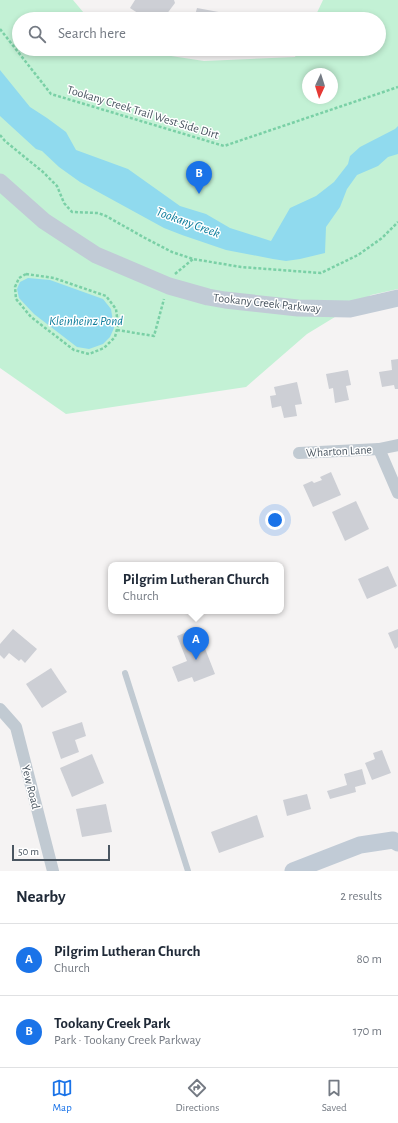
<!DOCTYPE html>
<html lang="en">
<head>
<meta charset="utf-8">
<style>
	:root { --surface:#fff; --page:#f2f2f3; --text:#1f2937; --muted:#747a83; --line:#e0e1e3; --accent:#1a73e8 }
	body { margin:0; font-family:"Alegreya Sans",sans-serif; background:var(--page); color:var(--text) }
	.compass { position:absolute; left:302px; top:68px; width:36px; height:36px; border-radius:50%; background:var(--surface); box-shadow:0 2px 6px #0003; rotate:184deg }
	.scale { position:absolute; left:12px; bottom:10px; width:98px; box-sizing:border-box; padding-left:4px; border:2px solid #4a5661; border-top:0; font-size:11px; line-height:14px; white-space:nowrap; color:#4a5661; -webkit-text-stroke:3px #fff; paint-order:stroke }
	.you { position:absolute; left:275px; top:520px; width:14px; height:14px; margin:-10px; border:3px solid #fff; border-radius:50%; background:#1a73e8; box-shadow:0 0 0 6px #1a73e833 }
	.badge { display:grid; place-items:center; width:26px; height:26px; border-radius:50%; background:var(--accent); color:#fff; font-size:13px; font-weight:700 }
	.pin { position:absolute; translate:-50% -33px; filter:drop-shadow(0 1px 2px #0008) }
	.pin::after { content:''; position:absolute; top:21px; width:14px; height:12px; background:inherit; clip-path:polygon(0 0,100% 0,50% 100%) }
	.popup { position:absolute; left:108px; top:562px; width:176px; height:52px; box-sizing:border-box; display:grid; place-content:center; border-radius:8px; background:var(--surface); filter:drop-shadow(0 1px 3px #0005); font-size:13px; white-space:nowrap; color:var(--muted) }
	.popup b { font-size:15px; color:var(--text) }
	.popup::after { content:''; position:absolute; left:50%; top:100%; margin-left:-8px; border:8px solid transparent; border-top-color:var(--surface) }
	.list { margin:0; padding:0; list-style:none }
	h2 { display:flex; justify-content:space-between; align-items:center; height:52px; margin:0; padding:0 16px; font-size:17px }
	h2 small { font-size:13px; font-weight:400; color:var(--muted) }
	.list li { display:grid; grid-template-columns:26px 1fr auto; gap:12px; align-items:center; box-sizing:border-box; height:72px; padding:0 16px; border-top:1px solid var(--line) }
	.list b { display:block; font-size:15px; white-space:nowrap }
	.list p { margin:0; font-size:13px; white-space:nowrap; color:var(--muted) }
	.list em { font-size:13px; font-style:normal; color:var(--muted) }
	.icon { flex:none; width:22px; height:22px; fill:none; stroke:currentColor; stroke-width:2; stroke-linecap:round; stroke-linejoin:round }
	.map { position:relative; flex:none; width:398px; height:871px; overflow:hidden }
	.search { position:absolute; background:var(--surface); box-shadow:0 2px 6px #0003; left:12px; right:12px; top:12px; height:44px; display:flex; align-items:center; gap:10px; box-sizing:border-box; padding:0 14px; border-radius:22px; color:var(--muted); font-size:15px }
	.sheet { height:196px; background:var(--surface) }
	nav { display:flex; justify-content:space-around; align-items:center; box-sizing:border-box; height:56px; border-top:1px solid var(--line); background:var(--surface); font-size:11px; color:var(--muted) }
	nav a { display:grid; justify-items:center; gap:2px }
	nav .on { color:var(--accent) }
	.map>svg:first-child { display:block }
	.green { fill:#c3f1d5; fill-rule:evenodd }
	.water { fill:#90daee }
	.building { fill:#cdcfd5 }
	.lines { fill:none; stroke-linecap:round; stroke-linejoin:round }
	.path { stroke:#7ad0a6; stroke-width:2.5; stroke-dasharray:3 2; stroke-linecap:butt }
	.lane { stroke:#c1cad2; stroke-width:6 }
	.street { stroke:#c1cad2; stroke-width:12 }
	.secondary { stroke:#c1cbd6; stroke-width:17 }
	.labels { text-anchor:middle; dominant-baseline:central; stroke-width:3; stroke-linejoin:round; paint-order:stroke }
	.street-label { font-size:12px; fill:#4a5661; stroke:#fff }
	.water-label { font-size:13px; font-style:italic; fill:#0c7c9b; stroke:#fff }
</style>
</head>
<body>
<div class="map">
<svg width="398" height="871" viewBox="0 0 398 871">
	<rect width="100%" height="100%" fill="#f5f3f3"/>
	<!-- green -->
	<path class="green" d="M0,0H73L89,19H19V49H125L204,61L295,57L299,49H379V19H314L323,0H398V289L371,295L307,334L246,387L66,414L0,368ZM308,74H332V98H308Z"/>
	<!-- water -->
	<g class="water">
		<polygon points="0,70 30,107 47,118 66,132 76,150 128,169 180,206 206,214 230,228 271,241 290,208 316,196 334,182 348,164 350,156 360,147 395,129 398,126 398,154 388,157 378,166 357,175 347,189 340,207 326,227 325,253 300,259 286,261 273,259 226,250 182,235 164,228 80,182 59,167 42,151 36,149 0,116"/>
		<polygon points="28,278 50,280 103,299 111,309 114,328 110,337 103,344 89,349 77,347 34,314 19,298 17,289 20,282"/>
	</g>
	<!-- building -->
	<g class="building">
		<polygon points="135,0 174,0 175,3 163,19 147,19 130,8"/>
		<polygon points="197,8 224,13 223,19 194,19"/>
		<polygon points="253,49 286,49 286,50 253,51"/>
		<polygon points="398,359 398,389 395,389 394,385 382,387 379,372 392,370 391,360"/>
		<polygon points="348,370 351,385 346,386 349,400 335,403 333,388 329,389 326,374"/>
		<polygon points="297,382 302,404 295,405 297,416 284,418 281,406 272,408 270,396 276,395 274,387"/>
		<polygon points="331,472 341,495 313,507 303,485 312,481 314,483 322,480 320,477"/>
		<polygon points="356,501 369,529 345,541 332,512"/>
		<polygon points="388,566 397,586 367,599 358,579"/>
		<polygon points="197,628 215,674 194,682 192,677 178,682 172,667 187,661 177,636"/>
		<polygon points="13,629 37,649 25,663 21,659 19,661 9,653 4,659 0,655 0,644"/>
		<polygon points="398,629 398,647 395,649 388,633"/>
		<polygon points="51,668 67,692 42,708 26,684"/>
		<polygon points="82,722 86,736 75,740 79,752 61,759 52,732"/>
		<polygon points="382,750 391,773 372,780 365,763 375,759 373,753"/>
		<polygon points="92,754 104,783 72,797 60,768"/>
		<polygon points="362,769 366,784 355,787 356,792 330,799 327,791 347,785 344,774"/>
		<polygon points="307,794 311,809 287,816 283,800"/>
		<polygon points="106,804 112,832 82,837 76,809"/>
		<polygon points="257,815 264,837 219,853 211,832"/>
	</g>
	<g class="lines">
		<!-- path -->
		<g class="path">
			<polyline points="0,29 51,94 224,146 398,87"/>
			<polyline points="0,135 5,141 43,172 57,186 64,203 72,212 98,213 106,216 145,238 172,252 193,259 241,267 321,273 358,255 382,238 398,222"/>
			<polygon points="26,274 54,278 106,296 116,309 118,325 115,337 104,348 89,354 74,350 31,317 16,299 15,287 19,278"/>
			<polyline points="175,274 193,259"/>
			<polyline points="117,330 154,336 164,299"/>
		</g>
		<!-- lane -->
		<polyline class="lane" points="125,673 188,871"/>
		<!-- street -->
		<g class="street">
			<polyline points="379,449 398,493"/>
			<polyline points="299,453 379,449 398,445"/>
			<polyline points="0,709 16,727 53,871"/>
		</g>
		<!-- secondary -->
		<g class="secondary">
			<polyline points="0,182 44,221 96,255 169,286 208,297 225,300 298,308 350,309 398,298"/>
			<polyline points="293,871 360,845 393,840 398,843"/>
		</g>
	</g>
	<g class="labels">
		<!-- street labels -->
		<g class="street-label">
			<text transform="translate(143 112) rotate(17)">Tookany Creek Trail West Side Dirt</text>
			<text transform="translate(267 303) rotate(6)">Tookany Creek Parkway</text>
			<text transform="translate(339 451) rotate(-3)">Wharton Lane</text>
			<text transform="translate(31 787) rotate(76)">Yew Road</text>
		</g>
		<!-- water labels -->
		<g class="water-label">
			<text transform="translate(188 223) rotate(20)">Tookany Creek</text>
			<text x="86" y="321">Kleinheinz Pond</text>
		</g>
	</g>
</svg>
<svg class="compass" viewBox="-18 -18 36 36"><path d="M0-13l5 13h-10z" fill="#e53935"/><path d="M0 13l5-13h-10z" fill="#747a83"/></svg>
<div class="scale">50 m</div>
<div class="you"></div>
<div class="pin badge" style="left:196px;top:660px">A</div>
<div class="popup"><b>Pilgrim Lutheran Church</b>Church</div>
<div class="pin badge" style="left:199px;top:194px">B</div>
<div class="search"><svg class="icon" aria-label="search" viewBox="0 0 24 24"><circle cx="10" cy="10" r="6"/><path d="M15 15l6 6"/></svg>Search here</div>
</div>
<section class="sheet">
<h2>Nearby<small>2 results</small></h2>
<ul class="list">
<li><span class="badge">A</span><div><b>Pilgrim Lutheran Church</b><p>Church</p></div><em>80 m</em></li>
<li><span class="badge">B</span><div><b>Tookany Creek Park</b><p>Park · Tookany Creek Parkway</p></div><em>170 m</em></li>
</ul>
</section>
<nav>
<a class="on"><svg class="icon" aria-label="map" viewBox="0 0 24 24"><path d="M3 6l6-2 6 2 6-2v14l-6 2-6-2-6 2zM9 4v14M15 6v14"/></svg>Map</a>
<a><svg class="icon" aria-label="directions" viewBox="0 0 24 24"><path d="M12 3l9 9-9 9-9-9zM9 14v-3h6M13 9l2 2-2 2"/></svg>Directions</a>
<a><svg class="icon" aria-label="saved" viewBox="0 0 24 24"><path d="M7 4h10v16l-5-4-5 4z"/></svg>Saved</a>
</nav>
</body>
</html>
